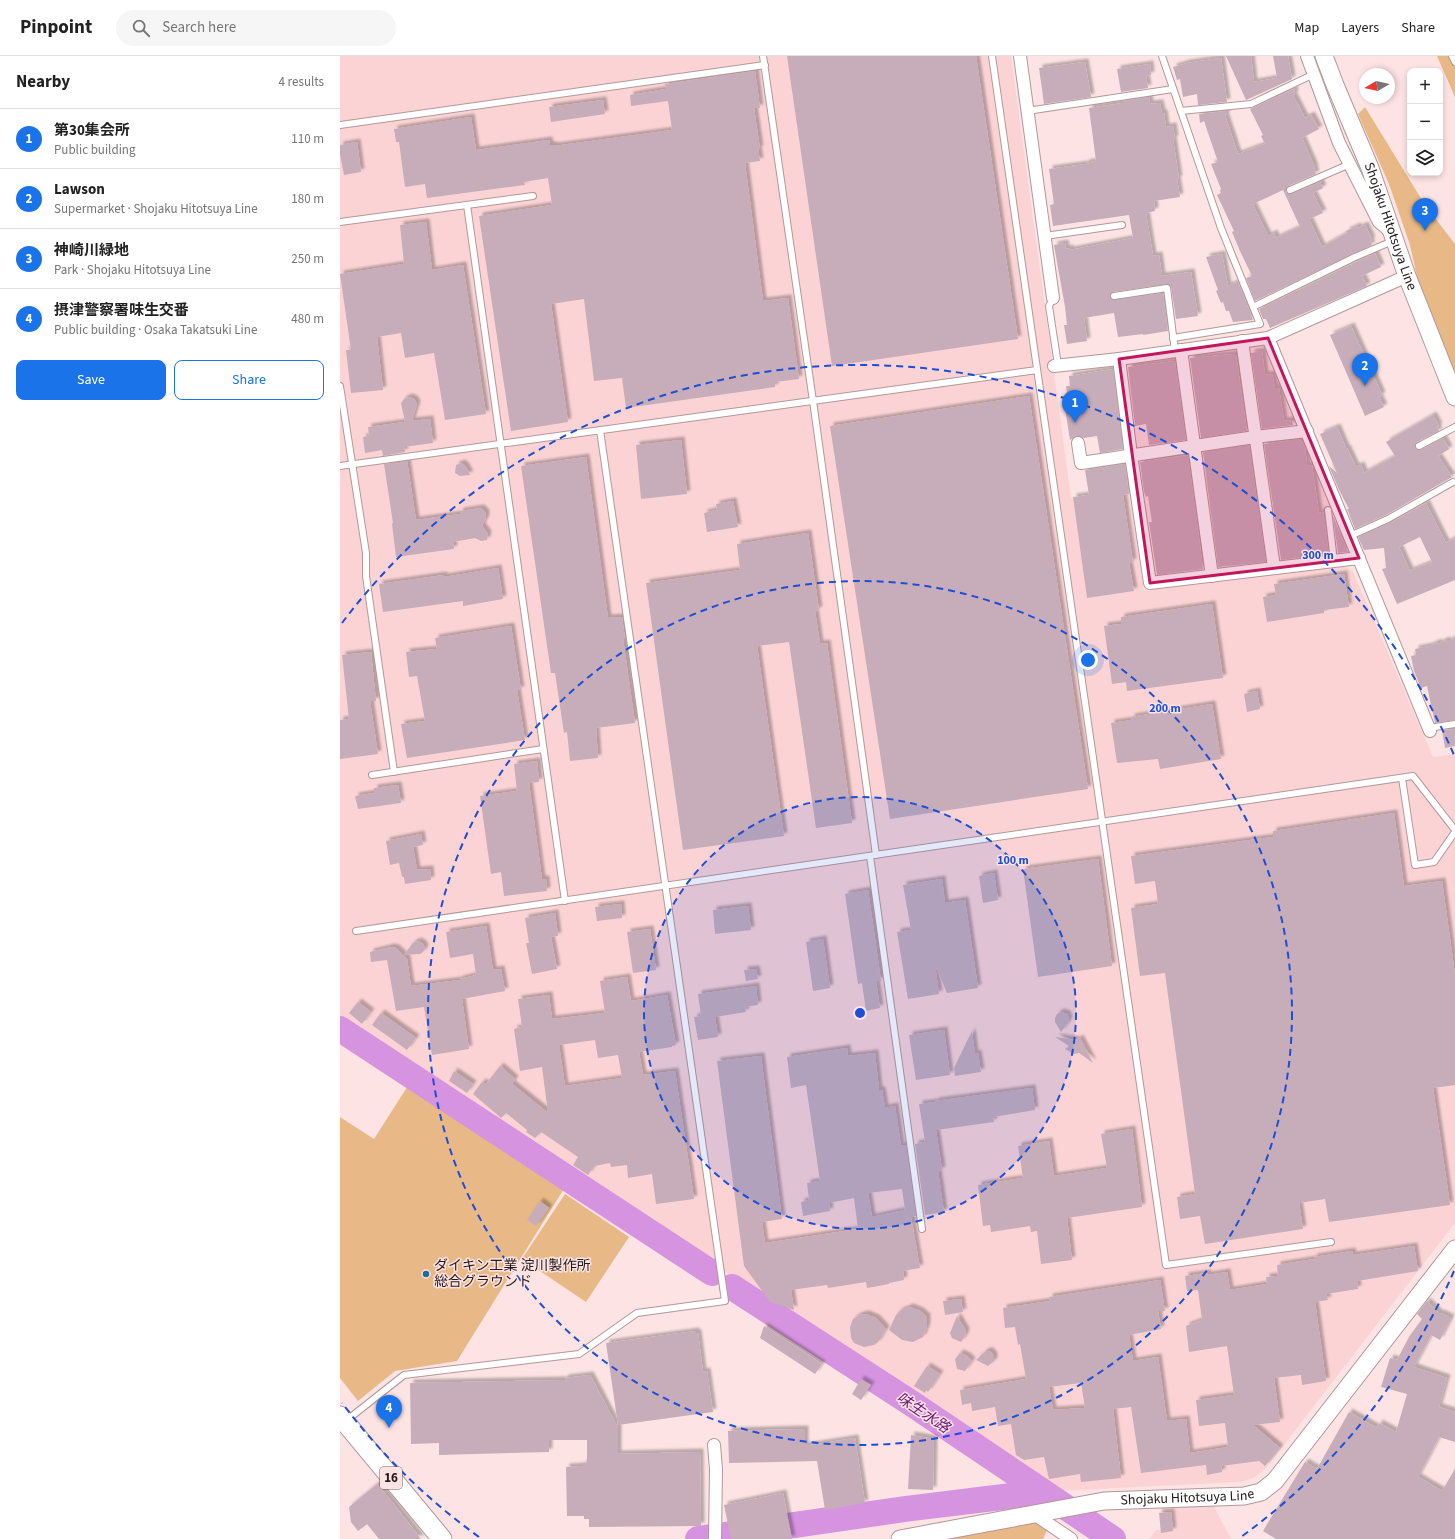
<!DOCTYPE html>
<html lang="en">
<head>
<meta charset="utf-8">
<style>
	:root { --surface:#fff; --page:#f6f6f6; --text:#222; --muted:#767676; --line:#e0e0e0; --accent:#1a73e8 }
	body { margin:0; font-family:"Source Sans 3","Noto Sans JP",sans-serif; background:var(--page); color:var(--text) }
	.controls { position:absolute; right:12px; top:12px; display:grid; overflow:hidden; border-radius:8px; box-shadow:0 2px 6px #0003 }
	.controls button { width:36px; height:36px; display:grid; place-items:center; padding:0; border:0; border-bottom:1px solid var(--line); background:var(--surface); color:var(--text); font:20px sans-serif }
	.compass { position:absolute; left:1019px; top:12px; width:36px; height:36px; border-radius:50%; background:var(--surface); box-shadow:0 2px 6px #0003; rotate:261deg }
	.you { position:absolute; left:748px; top:604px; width:14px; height:14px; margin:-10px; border:3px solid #fff; border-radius:50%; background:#1a73e8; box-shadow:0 0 0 6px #1a73e833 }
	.badge { display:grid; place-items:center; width:26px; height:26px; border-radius:50%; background:var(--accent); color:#fff; font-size:13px; font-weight:700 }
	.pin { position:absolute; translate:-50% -33px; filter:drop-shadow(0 1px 2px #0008) }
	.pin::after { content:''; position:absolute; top:21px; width:14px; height:12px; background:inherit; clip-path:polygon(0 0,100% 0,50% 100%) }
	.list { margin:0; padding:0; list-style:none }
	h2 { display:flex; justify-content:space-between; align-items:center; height:52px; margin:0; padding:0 16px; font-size:17px }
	h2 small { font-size:13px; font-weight:400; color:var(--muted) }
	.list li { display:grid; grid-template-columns:26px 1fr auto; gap:12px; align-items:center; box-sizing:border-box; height:60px; padding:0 16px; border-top:1px solid var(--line) }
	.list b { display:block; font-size:15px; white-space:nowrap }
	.list p { margin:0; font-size:13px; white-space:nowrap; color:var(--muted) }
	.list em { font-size:13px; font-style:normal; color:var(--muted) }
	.actions { display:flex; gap:8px; padding:12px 16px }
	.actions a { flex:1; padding:9px 0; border:1px solid var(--accent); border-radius:8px; text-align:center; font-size:14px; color:var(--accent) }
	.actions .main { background:var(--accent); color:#fff }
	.icon { flex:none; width:22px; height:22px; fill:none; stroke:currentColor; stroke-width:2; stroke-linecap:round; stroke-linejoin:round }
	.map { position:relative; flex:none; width:1115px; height:1483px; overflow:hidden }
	header { display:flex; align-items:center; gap:24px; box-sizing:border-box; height:56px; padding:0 20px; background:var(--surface); border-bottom:1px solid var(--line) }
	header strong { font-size:19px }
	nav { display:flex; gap:22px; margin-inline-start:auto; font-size:14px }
	.search { width:280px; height:36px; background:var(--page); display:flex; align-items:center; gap:10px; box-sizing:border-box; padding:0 14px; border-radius:22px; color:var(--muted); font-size:15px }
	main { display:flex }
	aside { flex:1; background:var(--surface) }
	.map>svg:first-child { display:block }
	.built { fill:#fbd3d5 }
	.green { fill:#e8b986 }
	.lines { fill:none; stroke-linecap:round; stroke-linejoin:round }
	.river { stroke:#d693e0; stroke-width:26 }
	.building { fill:#c7adb9; fill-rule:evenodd; filter:url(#shadow) }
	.service-casing { stroke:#b49798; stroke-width:8 }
	.minor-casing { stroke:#b49798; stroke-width:14 }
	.secondary-casing { stroke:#b49798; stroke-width:19 }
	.primary-casing { stroke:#b49798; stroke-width:21 }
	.service { stroke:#fff; stroke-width:6 }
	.minor { stroke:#fff; stroke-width:12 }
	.secondary { stroke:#fff; stroke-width:17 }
	.primary { stroke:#fff; stroke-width:19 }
	.marked { fill:#c2185b; fill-opacity:0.2; stroke:#c2185b; stroke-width:3; stroke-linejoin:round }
	.ring { fill:none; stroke:#1d4ed8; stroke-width:2; stroke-dasharray:7 5 }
	.poi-dot { fill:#1e6c9f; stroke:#fde3e4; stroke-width:1.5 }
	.labels { text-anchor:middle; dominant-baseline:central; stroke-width:3; stroke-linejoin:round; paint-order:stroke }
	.shield { fill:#fde3e4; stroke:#665657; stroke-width:1 }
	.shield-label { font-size:13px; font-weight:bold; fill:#251a1b }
	.street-label { font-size:14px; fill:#251a1b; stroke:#fde3e4 }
	.poi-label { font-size:14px; fill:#251a1b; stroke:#fde3e4; text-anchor:start }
	.water-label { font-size:15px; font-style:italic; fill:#6a1976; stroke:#fde3e4 }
	.centre { fill:#1d4ed8; stroke:#fde3e4; stroke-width:2 }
	.ring-label { font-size:12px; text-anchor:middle; font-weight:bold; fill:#1d4ed8; stroke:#fde3e4; stroke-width:3; stroke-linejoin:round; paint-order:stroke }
</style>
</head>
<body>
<header>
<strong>Pinpoint</strong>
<div class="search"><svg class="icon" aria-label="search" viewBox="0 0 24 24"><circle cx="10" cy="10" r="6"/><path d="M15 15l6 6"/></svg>Search here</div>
<nav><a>Map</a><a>Layers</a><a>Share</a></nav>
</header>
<main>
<aside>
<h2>Nearby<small>4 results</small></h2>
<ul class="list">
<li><span class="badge">1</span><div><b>第30集会所</b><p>Public building</p></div><em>110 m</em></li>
<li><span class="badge">2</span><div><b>Lawson</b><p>Supermarket · Shojaku Hitotsuya Line</p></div><em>180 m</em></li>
<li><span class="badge">3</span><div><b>神崎川緑地</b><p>Park · Shojaku Hitotsuya Line</p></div><em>250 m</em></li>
<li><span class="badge">4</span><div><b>摂津警察署味生交番</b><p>Public building · Osaka Takatsuki Line</p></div><em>480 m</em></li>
</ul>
<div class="actions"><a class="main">Save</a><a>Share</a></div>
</aside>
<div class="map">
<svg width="1115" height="1483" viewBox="0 0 1115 1483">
	<defs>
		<filter id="shadow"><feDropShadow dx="3.5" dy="-3.5" stdDeviation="1" flood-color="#0004"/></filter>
	</defs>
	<rect width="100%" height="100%" fill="#fde3e4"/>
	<!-- built -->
	<g class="built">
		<polygon points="0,0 671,0 731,442 789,433 804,535 1004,509 1013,516 1093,701 1115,698 1115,1167 927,1411 914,1422 900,1426 715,1435 0,960"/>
		<polygon points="873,1449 891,1483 809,1483 816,1474 820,1474 821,1450"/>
	</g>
	<!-- green -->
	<g class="green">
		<polygon points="1097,0 1115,0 1115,41"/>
		<polygon points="1025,51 1085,149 1115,188 1115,320 1088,253 1078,225 1070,189 1049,128 1018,58"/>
		<polygon points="71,1025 225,1131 117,1305 55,1315 18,1345 0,1322 0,1061 34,1083"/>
		<polygon points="225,1138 289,1181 246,1246 182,1203"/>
		<polygon points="694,1466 707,1474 703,1483 599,1483"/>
	</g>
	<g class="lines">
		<!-- river -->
		<g class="river">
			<polyline points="0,973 372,1217"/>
			<polyline points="392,1231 571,1347 773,1483"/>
			<polyline points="358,1483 565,1453 703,1436"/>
		</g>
	</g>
	<!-- building -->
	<g class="building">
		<polygon points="447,0 636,0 678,283 492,310"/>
		<polygon points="886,0 911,0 914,26 937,22 933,0 948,0 952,23 906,44"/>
		<polygon points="881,2 887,46 858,49 857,38 843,41 840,23 837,24 833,11 847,7"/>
		<polygon points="745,6 751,41 704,48 699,12"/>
		<polygon points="810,8 811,19 806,20 808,32 781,36 777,13"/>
		<polygon points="415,15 420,52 414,52 420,93 418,93 420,105 405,107 423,245 448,242 459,323 435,326 435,331 286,352 282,322 254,325 244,243 211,248 228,366 171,375 139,160 212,149 208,122 184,126 185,129 87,142 85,128 65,131 59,86 56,86 54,73 131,61 136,94 209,84 210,89 214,89 214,90 332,74 328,45 291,50 290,39 326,33 325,28"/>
		<path d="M954,33L955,38L953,39L965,62L971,59L979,73L962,82L975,112H974L976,118L948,130L946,133V136L949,138H952L980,126L983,132L973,137L983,157L969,163L982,191L1007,177L1006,175L1017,170L1018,172L1025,169L1032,184L1030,185L1032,189L915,245L906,222L912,220L900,195L892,176L894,175L877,139L881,137L880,134L881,133L871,108L878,106L864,65L860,67L859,58L887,55V58L885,59L898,98L925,88L921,80L923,79L910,53ZM943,134L960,171L936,182L934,177L928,180L913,149L915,148V147Z"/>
		<polygon points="809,41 810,48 820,47 822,57 824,57 826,71 833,70 835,83 833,83 839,123 837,123 840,141 814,145 815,155 806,157 813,200 819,199 822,220 851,216 858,260 836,263 831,231 828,228 773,236 771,237 770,240 771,243 774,244 823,237 828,275 803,279 803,278 778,281 774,257 744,262 747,285 727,288 724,269 727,269 725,251 714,189 725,187 726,193 730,192 730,194 793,182 789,159 713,170 710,149 714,148 709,113 746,108 746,107 756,105 749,52 783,47 783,45"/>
		<polygon points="263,44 265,58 211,66 209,51"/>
		<polygon points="17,86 21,116 4,119 0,98 0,89"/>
		<polygon points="86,166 92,214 123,209 146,358 105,364 94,297 65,302 61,277 37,281 43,334 11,337 6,294 11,294 0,218 64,208 60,169"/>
		<polygon points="1035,197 1041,211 1022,220 1027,230 930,272 926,263 923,263 919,253"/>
		<polygon points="882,198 888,230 898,226 913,264 893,266 889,255 886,255 883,246 881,247 876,235 878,234 866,201"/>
		<polygon points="1011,270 1042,339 1039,341 1044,351 1025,360 990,279"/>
		<polygon points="922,295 925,319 932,318 935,332 939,332 944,365 952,364 953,369 922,373 911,297"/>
		<polygon points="894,298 894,299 896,299 907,375 861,382 850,302"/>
		<polygon points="835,305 846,384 809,389 806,368 795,370 788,311"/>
		<polygon points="773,313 783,393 760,397 757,380 744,382 737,380 730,384 725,352 729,351 726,330 730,330 729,320"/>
		<polygon points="689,340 748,733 550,763 490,370"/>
		<polygon points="69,341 74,343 77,348 72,365 90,363 93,387 64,391 65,396 43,400 42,394 25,397 23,381 29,380 28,371 65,366 61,347 64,343"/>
		<polygon points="1093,359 1099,370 1097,371 1099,375 1077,386 1075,392 1077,394 1081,394 1103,382 1109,393 1098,400 1112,421 1046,459 1015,473 1007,453 1009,453 999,434 989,410 997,417 980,378 997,371 1006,392 1007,392 1016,411 1021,409 1024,417 1055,400 1046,386"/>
		<polygon points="959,383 965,390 967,410 972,409 979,457 983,456 984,461 989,498 941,504 924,388"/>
		<polygon points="341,384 347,438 301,443 296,389"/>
		<polygon points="909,389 926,506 878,511 863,396"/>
		<polygon points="848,399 863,513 817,519 809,466 812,466 808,440 806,441 804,436 800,406"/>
		<polygon points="246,401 268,562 282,561 285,583 283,583 295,667 256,672 258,702 230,705 227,676 224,677 215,617 211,617 181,410"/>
		<polygon points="67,405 76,464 120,458 120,455 141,452 146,457 146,462 142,470 148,478 147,484 141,485 135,482 113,486 114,493 56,501 52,468 53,467 44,408"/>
		<polygon points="122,407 126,411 130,419 120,420 115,417 116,409"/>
		<polygon points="785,408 789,438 783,439 793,506 789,507 794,535 747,542 733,441 749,439 745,414"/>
		<polygon points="393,445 398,471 367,476 364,457 377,454 376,448"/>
		<path d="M1086,447L1106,487L1115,482V524L1057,548L1042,513L1046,512L1044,492L1024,494L1018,481L1050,467ZM1080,481L1092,506L1070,515L1059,491Z"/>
		<polygon points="993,460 1008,496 998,497"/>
		<polygon points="468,477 479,554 475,555 480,588 487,587 512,767 476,772 449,586 417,590 444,780 343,794 306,527 400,514 397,488"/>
		<polygon points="158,512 163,543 123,550 123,545 43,556 39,528 104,519 104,521"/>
		<polygon points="1004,518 1009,551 984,554 984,557 927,566 923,541 936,539 934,528"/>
		<polygon points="872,548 883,622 787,635 786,626 772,628 764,570 781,568 781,561"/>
		<polygon points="171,570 181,634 177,634 185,684 67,702 61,668 85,665 77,620 69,621 66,596 97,593 95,582"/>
		<polygon points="1115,582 1115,664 1095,667 1087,630 1081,632 1074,615 1071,600 1076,599 1075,593 1090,590 1098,586 1098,588 1106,584 1107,586"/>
		<polygon points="31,596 36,645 30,645 38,698 0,703 0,664 9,663 2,599"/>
		<polygon points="917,635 920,653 907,656 904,638"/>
		<polygon points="872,648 881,703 820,713 818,703 777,707 771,667 792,664 791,661"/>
		<polygon points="1115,673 1115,690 1105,692 1102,674"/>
		<polygon points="197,705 199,726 189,727 202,823 206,823 207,835 164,840 161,816 151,818 140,740 177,735 174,708"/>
		<polygon points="58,729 61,747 18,753 15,740 34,737 34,732"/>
		<polygon points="1054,757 1064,830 1102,825 1115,919 1115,1029 1093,1032 1110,1149 989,1166 985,1143 959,1147 963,1173 865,1188 860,1160 840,1163 837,1141 855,1138 825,917 800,920 791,852 818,848 815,825 795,828 791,800 933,781 933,775"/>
		<polygon points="81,778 83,789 73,791 77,814 90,813 91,824 65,828 64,821 62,821 59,807 50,809 46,785"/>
		<polygon points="758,803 772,910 698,921 683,813"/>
		<polygon points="654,817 658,844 643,847 639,820"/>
		<polygon points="602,823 605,847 625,844 638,932 607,937 595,909 599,938 568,943 557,876 571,874 563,829"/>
		<polygon points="528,834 541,925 536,925 540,952 526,955 522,927 518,928 505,838"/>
		<polygon points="281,848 282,862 257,865 255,851"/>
		<polygon points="408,850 411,874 375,878 373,854"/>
		<polygon points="215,857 218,880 211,881 217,913 192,918 186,887 189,887 185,862"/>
		<polygon points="146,870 153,914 161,913 165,935 122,943 129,993 92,999 84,951 56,955 47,904 31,906 30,896 51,891 56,892 67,903 71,930 120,924 120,923 136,919 133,898 110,902 106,876"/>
		<polygon points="310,873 316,914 293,917 287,876"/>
		<polygon points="483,883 490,932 473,935 466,886"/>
		<polygon points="78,885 83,888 85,892 83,896 80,898 64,899 73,887"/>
		<polygon points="416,913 418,923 406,925 404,914"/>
		<path d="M287,921L291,945L327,939L336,989L332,990V991L299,996L303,1019L335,1015L354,1143L316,1148L312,1118L288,1122L287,1109L271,1111L270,1107L254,1110L248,1119L233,1109L238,1101L201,1076L195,1082L186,1076L187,1074L166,1057L161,1062L133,1038L142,1026L146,1028L160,1010L175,1023L172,1028L208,1057L202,1011L180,1015L174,973L182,971L178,943L209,939L212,963L265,957L260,925ZM255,984L258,1002L278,999L282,1022L225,1030L219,989Z"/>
		<polygon points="416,930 418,949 405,951 406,956 375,961 378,981 358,984 354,961 361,960 358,938"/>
		<polygon points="18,946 31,956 22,968 9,957"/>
		<polygon points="721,956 727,958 729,963 728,967 721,976 715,966 715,962 717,958"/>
		<polygon points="41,957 76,982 67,994 32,969"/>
		<polygon points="604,974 610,1019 576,1024 569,979"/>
		<polygon points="632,975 635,998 638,997 641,1016 615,1020 614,1012"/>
		<polygon points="715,981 737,984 740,982 753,1007 739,997 734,998 725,993 729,990"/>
		<path d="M507,992L508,1000L535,997L539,1034H542L545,1052L555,1050L561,1090L566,1089L576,1160L571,1161L580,1212L563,1215L564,1224L549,1227V1228L527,1232L526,1226L488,1232L487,1229L451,1234L454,1254L430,1246L404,1210L377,1005L421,1000L442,1163L422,1166L425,1187L518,1173L514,1142L489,1147L490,1155L463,1160L461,1146L469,1144L467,1127L480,1125L466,1029L451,1032L447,1001ZM562,1133L565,1154L532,1161L528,1137Z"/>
		<polygon points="114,1015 133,1028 127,1037 109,1025"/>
		<polygon points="692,1032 695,1054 653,1061 654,1066 596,1074 602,1114 598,1115 604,1156 585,1159 575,1088 585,1086 579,1048 596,1046 595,1045"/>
		<polygon points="792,1073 802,1151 727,1162 732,1204 701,1208 697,1175 691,1176 690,1170 651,1176 650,1169 643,1170 638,1129 683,1122 678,1090 709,1085 714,1120 767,1112 761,1078"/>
		<polygon points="200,1145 209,1152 196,1170 187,1164"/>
		<path d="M1074,1190L1078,1215L1017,1225L1018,1233L986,1238L988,1244L975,1246L986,1325L962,1329L961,1319L934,1322L940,1366L913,1369L940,1392L925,1410L919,1405L881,1410L882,1416L867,1419L866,1409L801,1417L791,1351L773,1353L781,1422L741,1426L740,1418L709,1423L704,1401L684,1404L676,1399L671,1368L658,1370L655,1351L632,1355L631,1347L622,1349L620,1334L686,1323L680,1288L678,1289L675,1271L665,1272L663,1252L710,1245L709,1241L820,1224L825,1255H818L821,1273L789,1279L793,1305L818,1301L827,1365L846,1363L850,1397L888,1391L885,1367L859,1370L856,1344L894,1339L887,1290L849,1296L846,1270L862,1264L858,1234L847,1235L845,1220L867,1217L868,1219L887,1216L890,1234L927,1228L926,1221L938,1220L937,1209L974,1203V1201L1012,1195L1013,1199ZM741,1327L745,1352L713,1354L709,1331Z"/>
		<polygon points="621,1243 623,1256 605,1259 603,1245"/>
		<polygon points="1087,1245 1100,1258 1101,1257 1111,1262 1100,1284 1091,1279 1074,1311 1107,1322 1099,1351 1115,1356 1115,1386 1099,1381 1078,1421 1102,1435 1115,1413 1115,1483 936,1483 923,1475 965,1406 977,1413 1009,1356 1037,1372 1039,1367 1056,1376 1067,1338 1041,1331 1050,1302 1057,1304 1069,1281 1082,1263 1077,1258"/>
		<polygon points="570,1251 580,1255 587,1261 587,1270 583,1281 573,1286 562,1284 549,1274 556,1259 560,1255"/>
		<polygon points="526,1258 536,1262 546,1273 538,1286 534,1289 524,1291 514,1287 511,1282 510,1271 513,1263 520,1259"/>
		<polygon points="617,1260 626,1275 625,1280 621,1286 612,1282 610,1277"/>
		<polygon points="424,1270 482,1308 475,1318 420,1282"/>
		<polygon points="356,1275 356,1277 358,1277 363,1316 367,1315 373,1356 278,1369 266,1287"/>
		<polygon points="646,1295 650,1295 654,1300 654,1305 648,1310 636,1304"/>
		<polygon points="620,1297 627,1300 632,1305 625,1315 617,1313 615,1303"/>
		<polygon points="587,1310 600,1318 588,1336 586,1334 585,1337 574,1330"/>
		<polygon points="250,1319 278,1372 278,1398 360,1396 361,1470 249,1471 249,1463 244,1463 244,1460 227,1460 226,1411 243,1410 243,1407 247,1407 247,1384 209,1384 209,1396 99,1399 99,1387 71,1388 70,1327 225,1324 225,1322"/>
		<polygon points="521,1323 531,1329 521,1344 512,1338"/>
		<polygon points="465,1373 465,1390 515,1382 525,1447 485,1454 477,1405 389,1407 388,1375"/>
		<polygon points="571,1379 594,1383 593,1434 568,1433"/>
		<polygon points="37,1428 51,1445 81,1483 39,1483 27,1468 18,1475 11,1466 9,1451"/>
		<polygon points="443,1437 452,1483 391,1483 384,1449"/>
		<polygon points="831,1456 833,1475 821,1477 819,1457"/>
	</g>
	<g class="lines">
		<!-- service casing -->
		<g class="service-casing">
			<g id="service">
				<polyline points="423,0 473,345 536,799"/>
				<polyline points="652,0 826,1209 991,1186"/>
				<polyline points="822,0 881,172 920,268 833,282"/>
				<polyline points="1112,0 1115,6"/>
				<polyline points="687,55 833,33"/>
				<polyline points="841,55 911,48 974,18"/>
				<polyline points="0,69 425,9"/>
				<polyline points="950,134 1010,108"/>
				<polyline points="127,149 225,845"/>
				<polyline points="0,166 193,140"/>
				<polyline points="705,180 782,169"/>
				<polyline points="774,240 827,232 835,295"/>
				<polyline points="713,242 709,250 718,309"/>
				<polyline points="913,251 1015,201 1055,184"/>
				<polyline points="0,330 26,497 26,520 54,716"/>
				<polyline points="1079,390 1115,371"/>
				<polyline points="0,410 697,314"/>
				<polyline points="988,454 994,505"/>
				<polyline points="1010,480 1048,463 1113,426"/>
				<polyline points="1089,672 1115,668"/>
				<polyline points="32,719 203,693"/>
				<polyline points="1062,722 1075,809 1094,806 1115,776"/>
				<polyline points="530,800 582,1173"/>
				<polyline points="16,875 1073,720 1115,774"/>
				<polyline points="7,1364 64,1319 239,1298 297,1257 385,1245 260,374"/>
			</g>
		</g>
		<!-- minor casing -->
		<g class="minor-casing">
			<g id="minor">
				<polyline points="680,0 713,242"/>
				<polyline points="967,0 999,87 1039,166 1052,177"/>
				<polyline points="928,282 1090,675"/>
				<polyline points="902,285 934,511"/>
				<polyline points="841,294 872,520"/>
				<polyline points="779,303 791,399 810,527 1019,502"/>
				<polyline points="714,310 779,303 928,282 1067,220"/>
				<polyline points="738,387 741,407 915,381 967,375"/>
				<polyline points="374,1389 376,1413 375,1483"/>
				<polyline points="694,1458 731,1483"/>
			</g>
		</g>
		<!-- secondary casing -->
		<g class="secondary-casing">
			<g id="secondary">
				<path id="s1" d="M984,0L995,29L1030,112L1067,220L1115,341"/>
				<path id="s2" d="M560,1483L764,1445L904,1440L921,1436L935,1425L1115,1193"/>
			</g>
		</g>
		<!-- primary casing -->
		<g class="primary-casing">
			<polyline id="primary" points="0,1360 102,1483"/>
		</g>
		<!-- service -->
		<use href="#service" class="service"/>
		<!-- minor -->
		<use href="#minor" class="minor"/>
		<!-- secondary -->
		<use href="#secondary" class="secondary"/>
		<!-- primary -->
		<use href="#primary" class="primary"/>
	</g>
	<!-- marked area -->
	<path class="marked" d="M928,282L1019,502L810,527L779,303Z"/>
	<!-- distance rings -->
	<circle cx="520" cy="957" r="216" fill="#1d4ed8" fill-opacity=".12"/>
	<g class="ring">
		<circle cx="520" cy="957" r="216"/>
		<circle cx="520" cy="957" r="432"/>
		<path d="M1114 1215A648 648 0 0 1 901 1481M139 1481A648 648 0 0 1 2 1347M2 567A648 648 0 0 1 1114 699"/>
	</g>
	<!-- markers -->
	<circle class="poi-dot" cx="86" cy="1218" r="4"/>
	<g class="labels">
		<!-- shield labels -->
		<rect class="shield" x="40" y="1411" width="22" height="22" rx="3"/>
		<g class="shield-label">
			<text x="51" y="1422">16</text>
		</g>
		<!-- street labels -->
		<g class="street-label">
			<text stroke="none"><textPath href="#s1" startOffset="183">Shojaku Hitotsuya Line</textPath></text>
			<text stroke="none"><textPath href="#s2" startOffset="291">Shojaku Hitotsuya Line</textPath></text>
		</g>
		<!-- poi labels -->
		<g class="poi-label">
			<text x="94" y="1210">ダイキン工業 淀川製作所<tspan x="94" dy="16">総合グラウンド</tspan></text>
		</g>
		<!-- water labels -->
		<g class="water-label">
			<text transform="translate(583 1357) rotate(34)">味生水路</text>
		</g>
	</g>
	<circle cx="520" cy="957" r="6" class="centre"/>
	<g class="ring-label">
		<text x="978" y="503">300 m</text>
		<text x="825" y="656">200 m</text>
		<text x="673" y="808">100 m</text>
	</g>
</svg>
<div class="controls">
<button>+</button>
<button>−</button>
<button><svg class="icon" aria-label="layers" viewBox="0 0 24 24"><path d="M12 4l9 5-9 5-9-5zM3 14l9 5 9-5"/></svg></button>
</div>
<svg class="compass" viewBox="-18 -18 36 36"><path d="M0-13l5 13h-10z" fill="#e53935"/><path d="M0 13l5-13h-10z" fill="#767676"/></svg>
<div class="you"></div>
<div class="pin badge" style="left:735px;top:367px">1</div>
<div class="pin badge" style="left:1025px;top:330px">2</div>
<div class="pin badge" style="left:1085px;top:175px">3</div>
<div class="pin badge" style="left:49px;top:1372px">4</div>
</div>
</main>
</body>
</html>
